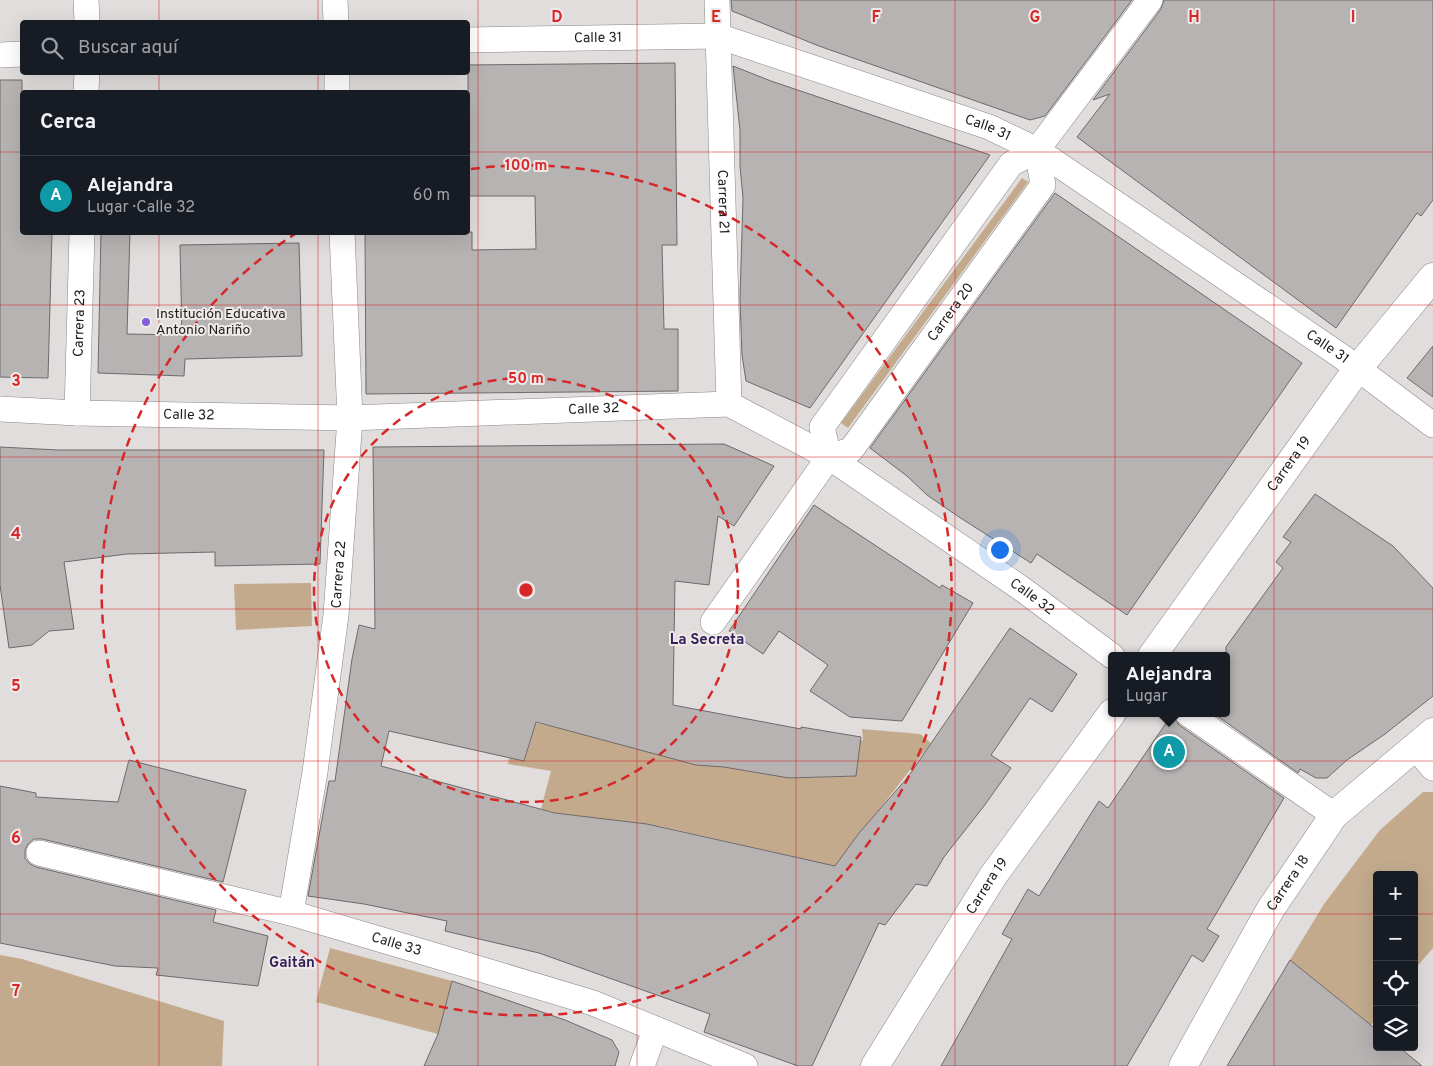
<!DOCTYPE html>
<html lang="es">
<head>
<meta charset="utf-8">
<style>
	:root { --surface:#171b24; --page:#242831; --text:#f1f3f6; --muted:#9ea1a6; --line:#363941; --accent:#8c9099 }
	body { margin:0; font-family:Overpass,sans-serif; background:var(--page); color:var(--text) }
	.controls { position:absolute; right:15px; bottom:15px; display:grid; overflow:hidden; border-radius:5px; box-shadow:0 5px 20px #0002 }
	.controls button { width:45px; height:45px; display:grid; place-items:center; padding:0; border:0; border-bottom:1px solid var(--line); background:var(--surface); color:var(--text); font:25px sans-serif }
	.you { position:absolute; left:999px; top:549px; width:18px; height:18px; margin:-12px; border:4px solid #fff; border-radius:50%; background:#1a73e8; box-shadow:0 0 0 8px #1a73e833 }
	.badge { display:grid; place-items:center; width:32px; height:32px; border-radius:50%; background:var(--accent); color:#fff; font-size:16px; font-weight:700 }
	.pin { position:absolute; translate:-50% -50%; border:2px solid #fff; box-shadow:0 1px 5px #0006 }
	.popup { position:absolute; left:1108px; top:652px; width:122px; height:65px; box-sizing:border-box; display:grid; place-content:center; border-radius:5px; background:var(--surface); filter:drop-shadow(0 1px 4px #0005); font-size:16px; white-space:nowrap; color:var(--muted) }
	.popup b { font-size:19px; color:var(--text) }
	.popup::after { content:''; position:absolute; left:50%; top:100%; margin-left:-10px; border:10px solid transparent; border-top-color:var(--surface) }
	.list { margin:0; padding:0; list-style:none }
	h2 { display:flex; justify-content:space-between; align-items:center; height:65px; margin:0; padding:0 20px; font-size:21px }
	h2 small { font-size:16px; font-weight:400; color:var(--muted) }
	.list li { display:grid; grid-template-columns:32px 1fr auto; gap:15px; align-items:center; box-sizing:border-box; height:80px; padding:0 20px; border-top:1px solid var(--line) }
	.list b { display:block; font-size:19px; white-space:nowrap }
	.list p { margin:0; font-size:16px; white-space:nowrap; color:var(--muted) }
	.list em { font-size:16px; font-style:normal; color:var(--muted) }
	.icon { flex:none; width:28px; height:28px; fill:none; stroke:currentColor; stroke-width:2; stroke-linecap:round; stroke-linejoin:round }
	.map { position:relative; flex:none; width:1433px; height:1066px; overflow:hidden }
	.search { position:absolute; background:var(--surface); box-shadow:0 5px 20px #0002; left:20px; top:20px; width:450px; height:55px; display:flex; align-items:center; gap:12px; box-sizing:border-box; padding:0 18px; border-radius:5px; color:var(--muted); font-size:19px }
	.panel { position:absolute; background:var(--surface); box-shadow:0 5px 20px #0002; left:20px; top:90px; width:450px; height:145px; border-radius:5px }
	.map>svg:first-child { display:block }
	.green { fill:#c3aa8d }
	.building { fill:#b7b3b3; stroke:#6e6a6b }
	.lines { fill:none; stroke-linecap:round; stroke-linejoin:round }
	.minor-casing { stroke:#8a8786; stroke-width:26 }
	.primary-casing { stroke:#8a8786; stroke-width:29 }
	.minor { stroke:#fff; stroke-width:25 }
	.primary { stroke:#fff; stroke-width:28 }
	.grid { fill:none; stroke:#d62828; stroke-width:1; stroke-opacity:0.55 }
	.ring { fill:none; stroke:#d62828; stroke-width:2.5; stroke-dasharray:9 6 }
	.poi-dot { fill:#825ed8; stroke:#efeae9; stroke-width:2 }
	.labels { text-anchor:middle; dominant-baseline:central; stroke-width:4; stroke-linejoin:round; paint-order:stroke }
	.street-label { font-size:14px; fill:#1e1d1c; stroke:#efeae9 }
	.poi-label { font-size:14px; fill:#1e1d1c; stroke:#efeae9; text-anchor:start }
	.neighbourhood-label { font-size:15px; font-weight:bold; fill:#311f59; stroke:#efeae9 }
	.grid-label { font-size:16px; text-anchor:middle; font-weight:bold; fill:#d62828; stroke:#efeae9; stroke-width:4; stroke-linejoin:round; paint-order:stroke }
	.centre { fill:#d62828; stroke:#efeae9; stroke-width:2.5 }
	.ring-label { font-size:15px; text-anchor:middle; font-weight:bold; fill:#d62828; stroke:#efeae9; stroke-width:4; stroke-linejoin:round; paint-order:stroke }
</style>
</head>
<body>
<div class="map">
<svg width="1433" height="1066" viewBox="0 0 1433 1066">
	<rect width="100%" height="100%" fill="#e1dddc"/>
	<!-- green -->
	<g class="green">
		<polygon points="1022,178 1028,182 848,428 841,423"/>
		<polygon points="311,583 312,626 236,630 234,584"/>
		<polygon points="536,723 749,771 801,778 855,776 860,741 863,740 862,729 920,734 931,743 858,837 847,869 663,827 555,813 541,809 551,771 508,764 509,758 524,761"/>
		<polygon points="1423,792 1433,792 1433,948 1414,970 1414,875 1377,875 1377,1018 1371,1025 1290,960 1324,904 1380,830"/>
		<polygon points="330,948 452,981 438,1034 316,1002"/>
		<polygon points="0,955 22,959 224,1021 222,1066 0,1066"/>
	</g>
	<!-- building -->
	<g class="building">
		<polygon points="731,0 1132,0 1045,116 1030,120 819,46 732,11"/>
		<polygon points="1164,0 1433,0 1433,200 1421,216 1417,213 1336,328 1077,137 1110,94 1093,100 1161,9"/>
		<polygon points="675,63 677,245 662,245 664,329 678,329 678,391 366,394 365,232 472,232 472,250 536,249 535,196 468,196 468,65"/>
		<polygon points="733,66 771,81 990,155 810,408 746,381 742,355 740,299 743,198 740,166 740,130"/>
		<polygon points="0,80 22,80 22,232 52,232 48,378 0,377"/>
		<polygon points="1055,193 1302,363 1127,615 1037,554 1031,563 959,517 927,495 907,476 870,448"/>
		<polygon points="101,232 130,232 127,334 182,335 180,245 299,243 302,356 185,359 184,376 98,373"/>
		<polygon points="1433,346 1433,397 1407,378"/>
		<polygon points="724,444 774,466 734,526 718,516 709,585 675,581 673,705 801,729 801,727 861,737 856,776 789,778 724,767 696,765 536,722 524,761 389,731 381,766 555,813 647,824 835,866 859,833 908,777 1010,628 1077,674 1052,712 1030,698 991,755 1011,768 984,806 944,857 927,886 916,884 885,925 879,923 812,1066 798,1066 704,1032 710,1014 539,953 445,931 447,921 364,904 308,896 329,781 335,781 352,659 359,625 375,629 373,447"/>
		<polygon points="0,447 58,450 324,450 320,564 215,566 215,552 127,554 64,562 74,629 49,631 32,645 9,648 0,585"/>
		<polygon points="1315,494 1393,546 1433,588 1433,696 1385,734 1347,760 1327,778 1316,778 1300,769 1298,773 1213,713 1226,713 1226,647 1283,568 1276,562 1291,542 1283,537"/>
		<polygon points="814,505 940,588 942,585 973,603 902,721 850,717 810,691 828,665 779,631 763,654 729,631"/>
		<polygon points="1173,713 1179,725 1284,798 1207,929 1219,936 1203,962 1192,955 1127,1066 941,1066 1012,939 1002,934 1028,889 1039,896 1099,801 1108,808"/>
		<polygon points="129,760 246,790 223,882 42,839 34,839 28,844 25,850 25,858 30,864 36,867 216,910 213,922 268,936 258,986 156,975 158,968 115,966 0,943 0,786 36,793 36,797 118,802"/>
		<polygon points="1290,960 1377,1030 1377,1047 1399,1047 1422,1066 1227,1066"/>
		<polygon points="452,981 565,1020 612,1040 619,1052 615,1066 424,1066 438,1034"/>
	</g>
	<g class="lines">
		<!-- minor casing -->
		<g class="minor-casing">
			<g id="minor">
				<polyline points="86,0 87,22"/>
				<polyline points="335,0 336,22"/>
				<path id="s1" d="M717,0L729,404"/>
				<path id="s2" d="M468,40L718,36L989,127L1037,150L1341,356L1433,425"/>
				<polyline points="0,55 22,54"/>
				<polyline points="337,72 337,92"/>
				<polyline points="86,92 87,72"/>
				<path id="s3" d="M0,409L77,413L350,418L729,404L829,457L1022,589L1112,656"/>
				<path id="s4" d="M77,413L82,232"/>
				<polyline points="829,457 822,427 1011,164 1037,150 1150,0"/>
				<path id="s5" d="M713,622L829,457L851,450L1043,185L1037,150"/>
				<polyline points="1187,713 1334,815"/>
				<polyline points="1415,747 1433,768"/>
				<path id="s6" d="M39,853L291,913L460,963L593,1003L745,1066"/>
				<path id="s7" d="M291,913L315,772L336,615L350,418L342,232"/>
				<polyline points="642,1066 655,1030"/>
			</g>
		</g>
		<!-- primary casing -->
		<g class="primary-casing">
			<g id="primary">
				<path id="s8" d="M1152,656L1358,368L1433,277"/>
				<path id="s9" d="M875,1066L993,876L1112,713"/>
				<path id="s10" d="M1183,1066L1270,910L1334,815L1433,732"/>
			</g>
		</g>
		<!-- minor -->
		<use href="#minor" class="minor"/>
		<!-- primary -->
		<use href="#primary" class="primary"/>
	</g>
	<!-- grid -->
	<path class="grid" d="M159,0V22M318,0V22M478,0V1066M637,0V1066M796,0V1066M955,0V1066M1115,0V1066M1274,0V1066M159,72V92M318,72V92M0,152H22M468,152H1433M159,232V1066M318,232V1066M0,305H1433M0,457H1433M0,609H1433M0,761H1433M0,914H1377M1414,914H1433"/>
	<!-- distance rings -->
	<g class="ring">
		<circle cx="526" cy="590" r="212"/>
		<path d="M471 169A425 425 0 1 1 295 234"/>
	</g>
	<!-- markers -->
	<circle class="poi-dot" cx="146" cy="322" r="5"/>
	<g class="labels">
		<!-- street labels -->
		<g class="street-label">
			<text stroke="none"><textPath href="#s2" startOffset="130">Calle 31</textPath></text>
			<text stroke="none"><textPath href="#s2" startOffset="535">Calle 31</textPath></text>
			<text stroke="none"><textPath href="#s1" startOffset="202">Carrera 21</textPath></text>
			<text stroke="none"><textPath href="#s5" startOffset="395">Carrera 20</textPath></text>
			<text stroke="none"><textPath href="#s4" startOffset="90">Carrera 23</textPath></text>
			<text stroke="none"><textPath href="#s2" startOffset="940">Calle 31</textPath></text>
			<text stroke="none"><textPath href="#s3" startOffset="594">Calle 32</textPath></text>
			<text stroke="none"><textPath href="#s3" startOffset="189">Calle 32</textPath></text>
			<text stroke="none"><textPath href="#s8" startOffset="236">Carrera 19</textPath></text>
			<text stroke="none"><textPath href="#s7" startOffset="342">Carrera 22</textPath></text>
			<text stroke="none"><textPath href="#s3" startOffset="1089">Calle 32</textPath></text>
			<text stroke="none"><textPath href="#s10" startOffset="211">Carrera 18</textPath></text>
			<text stroke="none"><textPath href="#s9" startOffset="212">Carrera 19</textPath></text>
			<text stroke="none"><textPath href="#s6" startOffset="369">Calle 33</textPath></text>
		</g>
		<!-- poi labels -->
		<g class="poi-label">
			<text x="156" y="314">Institución Educativa<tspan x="156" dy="16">Antonio Nariño</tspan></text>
		</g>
		<!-- neighbourhood labels -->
		<g class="neighbourhood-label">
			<text x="707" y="640">La Secreta</text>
			<text x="292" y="963">Gaitán</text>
		</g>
	</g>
	<g class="grid-label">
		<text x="557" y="22">D</text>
		<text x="716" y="22">E</text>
		<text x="876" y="22">F</text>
		<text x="1035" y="22">G</text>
		<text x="1194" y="22">H</text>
		<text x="1353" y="22">I</text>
		<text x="16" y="386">3</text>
		<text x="16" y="539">4</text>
		<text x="16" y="691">5</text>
		<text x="16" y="843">6</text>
		<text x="16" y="996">7</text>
	</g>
	<circle cx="526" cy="590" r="8" class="centre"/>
	<g class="ring-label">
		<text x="526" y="170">100 m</text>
		<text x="526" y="383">50 m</text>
	</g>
</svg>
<div class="controls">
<button>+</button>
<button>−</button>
<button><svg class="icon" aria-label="locate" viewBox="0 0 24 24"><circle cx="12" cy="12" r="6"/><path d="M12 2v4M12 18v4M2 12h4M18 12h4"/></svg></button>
<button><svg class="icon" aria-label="layers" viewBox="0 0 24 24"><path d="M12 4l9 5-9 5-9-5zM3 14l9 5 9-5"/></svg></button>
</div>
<div class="you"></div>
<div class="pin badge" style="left:1169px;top:752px;background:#0f9aa8">A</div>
<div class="popup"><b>Alejandra</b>Lugar</div>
<div class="search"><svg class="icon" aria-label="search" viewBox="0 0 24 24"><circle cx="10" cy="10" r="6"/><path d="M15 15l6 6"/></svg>Buscar aquí</div>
<section class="panel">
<h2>Cerca<small></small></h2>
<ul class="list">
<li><span class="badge" style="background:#0f9aa8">A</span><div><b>Alejandra</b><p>Lugar · Calle 32</p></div><em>60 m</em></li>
</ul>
</section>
</div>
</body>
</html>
